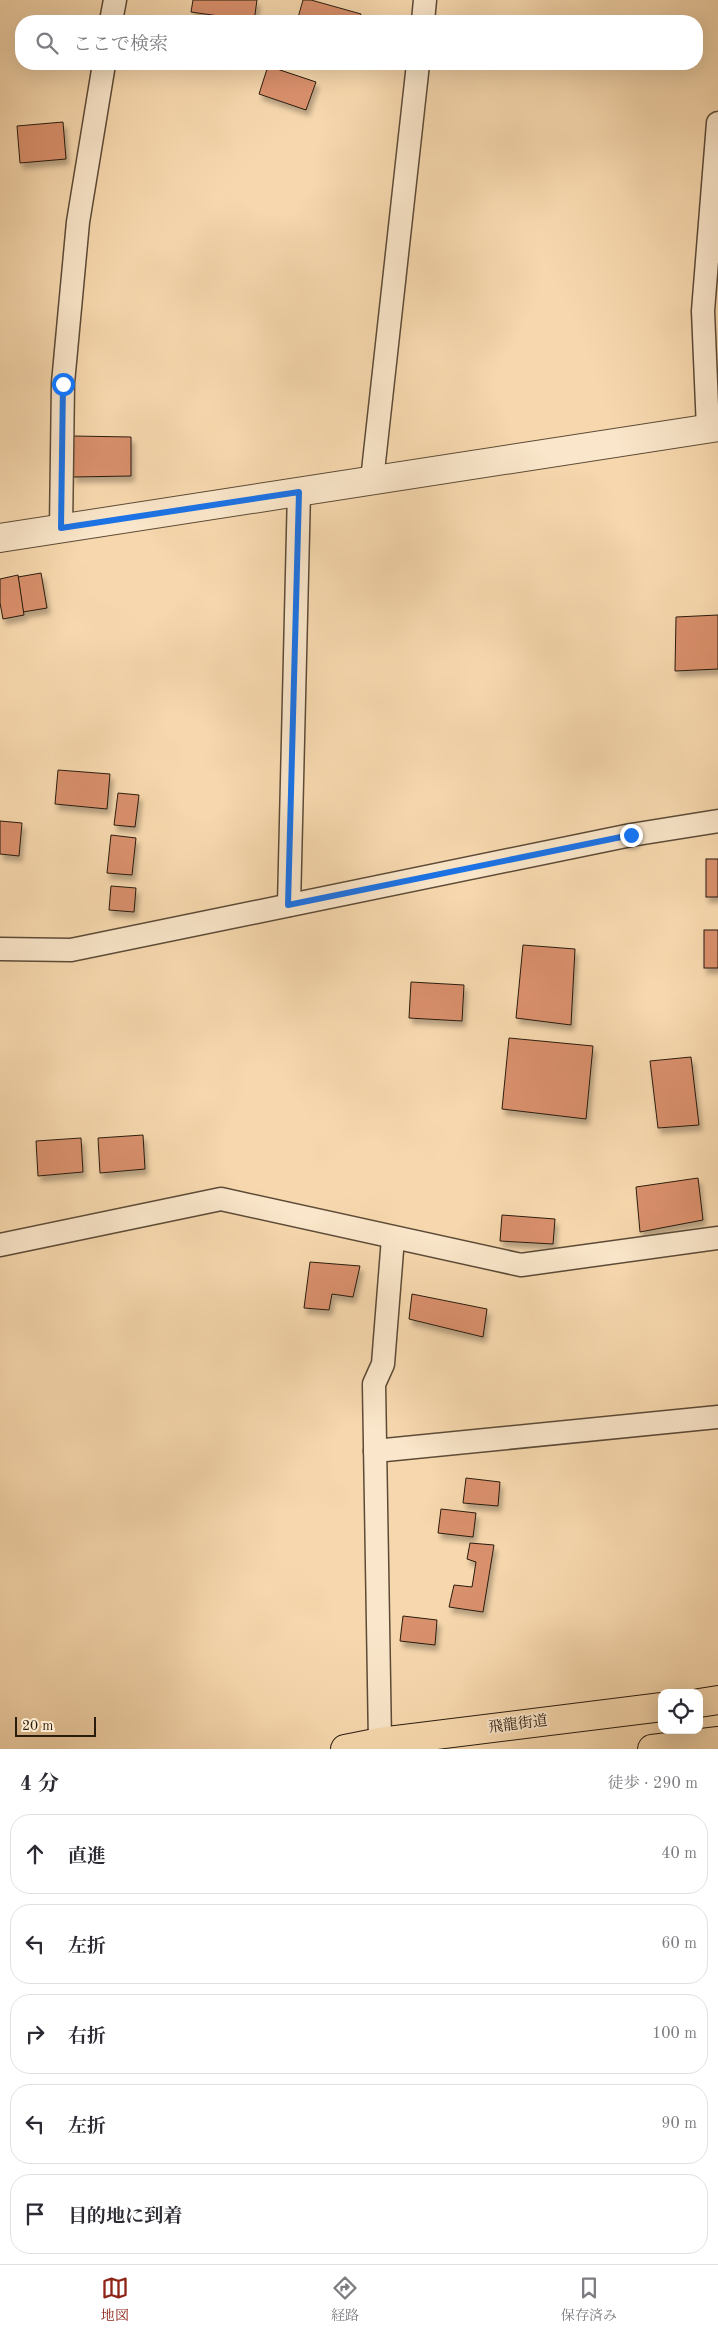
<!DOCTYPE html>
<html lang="ja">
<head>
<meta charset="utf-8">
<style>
	:root { --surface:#fff; --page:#f7f7f7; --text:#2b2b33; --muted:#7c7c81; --line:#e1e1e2; --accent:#8f2418 }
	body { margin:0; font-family:"Old Standard TT","Noto Serif JP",serif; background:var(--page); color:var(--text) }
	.controls { position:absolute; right:15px; bottom:15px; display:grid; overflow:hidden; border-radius:10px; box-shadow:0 5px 20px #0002 }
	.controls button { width:45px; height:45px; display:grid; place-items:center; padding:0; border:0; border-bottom:1px solid var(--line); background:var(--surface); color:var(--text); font:25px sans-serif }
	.scale { position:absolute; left:15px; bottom:12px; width:81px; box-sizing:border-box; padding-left:5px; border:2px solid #291c0f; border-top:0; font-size:14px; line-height:18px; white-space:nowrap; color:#291c0f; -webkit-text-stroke:4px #fae6ca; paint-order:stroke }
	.stop { position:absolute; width:15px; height:15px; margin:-11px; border:4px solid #1a73e8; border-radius:50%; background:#fff }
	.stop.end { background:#1a73e8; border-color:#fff; box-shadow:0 1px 5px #0008 }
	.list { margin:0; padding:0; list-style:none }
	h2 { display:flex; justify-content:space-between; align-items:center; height:65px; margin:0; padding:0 20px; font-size:21px }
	h2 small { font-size:16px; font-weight:400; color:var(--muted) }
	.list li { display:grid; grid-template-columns:32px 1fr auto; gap:15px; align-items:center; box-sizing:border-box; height:80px; margin:0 10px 10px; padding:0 10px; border:1px solid var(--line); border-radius:20px }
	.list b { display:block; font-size:19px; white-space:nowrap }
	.list em { font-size:16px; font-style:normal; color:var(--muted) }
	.icon { flex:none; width:28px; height:28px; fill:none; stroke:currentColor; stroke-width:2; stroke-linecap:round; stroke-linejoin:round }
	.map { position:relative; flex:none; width:718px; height:1749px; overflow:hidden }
	.search { position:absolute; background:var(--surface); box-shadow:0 5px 20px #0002; left:15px; right:15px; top:15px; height:55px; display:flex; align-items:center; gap:12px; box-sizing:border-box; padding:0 18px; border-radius:20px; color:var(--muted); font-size:19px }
	.sheet { height:515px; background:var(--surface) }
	nav { display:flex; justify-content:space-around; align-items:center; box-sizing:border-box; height:70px; border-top:1px solid var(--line); background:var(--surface); font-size:14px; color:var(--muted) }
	nav a { display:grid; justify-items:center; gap:2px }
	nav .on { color:var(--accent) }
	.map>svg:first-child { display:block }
	.building { fill:#d9906c; stroke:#291c0f; filter:url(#shadow) }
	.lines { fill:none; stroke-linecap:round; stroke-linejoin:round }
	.minor-casing { stroke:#5c4b37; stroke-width:25 }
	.tertiary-casing { stroke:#5c4b37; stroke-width:30 }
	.trunk-casing { stroke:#291c0f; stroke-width:30 }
	.minor { stroke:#fae6ca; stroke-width:22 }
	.tertiary { stroke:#fae6ca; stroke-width:28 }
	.trunk { stroke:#f7d8ae; stroke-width:28 }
	.route { stroke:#1a73e8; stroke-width:6 }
	.labels { text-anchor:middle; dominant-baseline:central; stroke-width:4; stroke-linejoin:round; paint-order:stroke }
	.street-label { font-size:15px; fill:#291c0f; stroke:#fae6ca }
</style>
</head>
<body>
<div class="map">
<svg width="718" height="1749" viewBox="0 0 718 1749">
	<defs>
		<filter id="shadow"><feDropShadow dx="3" dy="5.5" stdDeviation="2.5" flood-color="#0004"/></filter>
	</defs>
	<rect width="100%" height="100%" fill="#f7d8ae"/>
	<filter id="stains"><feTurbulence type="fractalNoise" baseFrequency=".004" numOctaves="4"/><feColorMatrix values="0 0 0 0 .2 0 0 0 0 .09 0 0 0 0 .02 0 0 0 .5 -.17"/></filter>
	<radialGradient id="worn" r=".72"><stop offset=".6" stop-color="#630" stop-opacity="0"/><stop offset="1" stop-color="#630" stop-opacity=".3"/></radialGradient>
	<!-- building -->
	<g class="building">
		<polygon points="193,0 257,0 254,21 191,12"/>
		<polygon points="303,0 311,0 361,14 359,21 297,21"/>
		<polygon points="268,66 316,82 306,110 259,94"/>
		<polygon points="63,122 66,159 20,163 17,126"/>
		<polygon points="73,436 131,437 131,476 73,477"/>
		<polygon points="41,573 47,608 23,612 18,577"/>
		<polygon points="18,575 24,615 3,619 0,603 0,579"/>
		<polygon points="718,615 718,669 675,671 676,617"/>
		<polygon points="58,770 110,774 107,809 55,804"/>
		<polygon points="118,793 139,795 135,827 114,825"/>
		<polygon points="0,821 22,823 19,856 0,854"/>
		<polygon points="111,835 136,838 132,875 107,873"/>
		<rect x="706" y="859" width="12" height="38"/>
		<polygon points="111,886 136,888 134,912 109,910"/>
		<rect x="704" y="930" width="14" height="38"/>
		<polygon points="523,945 575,949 571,1025 516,1018"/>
		<polygon points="411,982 464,985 462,1021 409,1018"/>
		<polygon points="509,1038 593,1046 586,1119 502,1109"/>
		<polygon points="691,1057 699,1125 658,1128 650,1061"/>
		<polygon points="143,1135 145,1169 100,1173 98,1138"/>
		<polygon points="81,1138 83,1172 38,1176 36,1141"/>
		<polygon points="698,1178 703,1220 640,1232 636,1187"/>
		<polygon points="502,1215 555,1219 553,1244 500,1241"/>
		<polygon points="310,1262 360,1266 353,1297 332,1294 329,1310 304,1308"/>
		<polygon points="412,1294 487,1309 483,1337 409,1319"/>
		<polygon points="466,1478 500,1482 498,1506 463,1503"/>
		<polygon points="441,1509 476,1513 473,1537 438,1533"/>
		<polygon points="470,1543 494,1545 483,1612 449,1607 454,1585 472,1587 476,1562 467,1559"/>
		<polygon points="403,1616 437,1620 435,1645 400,1641"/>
	</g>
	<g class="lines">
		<!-- minor casing -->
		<g class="minor-casing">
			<g id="minor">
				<polyline points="111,21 115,0"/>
				<polyline points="423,21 425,0"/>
				<polyline points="708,429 703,311 718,123"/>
				<polyline points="372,480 418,64"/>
				<polyline points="61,528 63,383 78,222 104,64"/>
				<polyline points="289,905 299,491"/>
				<polyline points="0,949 71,950 631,835 718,821"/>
				<polyline points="0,1245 221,1199 521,1265 718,1238"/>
				<polyline points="375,1451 718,1417"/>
				<polyline points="380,1742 374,1384 383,1364 393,1238"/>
			</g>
		</g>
		<!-- tertiary casing -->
		<g class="tertiary-casing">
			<polyline id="tertiary" points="0,538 718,427"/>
		</g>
		<!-- trunk casing -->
		<g class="trunk-casing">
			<g id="trunk">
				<polyline points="699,1703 718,1700"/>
				<polyline points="345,1749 380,1742 662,1707"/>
				<polyline points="652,1749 718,1741"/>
			</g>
		</g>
		<!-- minor -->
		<use href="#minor" class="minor"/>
		<!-- tertiary -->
		<use href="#tertiary" class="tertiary"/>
		<!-- trunk -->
		<use href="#trunk" class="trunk"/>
	</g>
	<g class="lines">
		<!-- route -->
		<polyline class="route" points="63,384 61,528 299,492 288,905 631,835"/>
	</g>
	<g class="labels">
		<!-- street labels -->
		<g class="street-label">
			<text transform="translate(518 1725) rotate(-7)">飛龍街道</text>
		</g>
	</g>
	<rect width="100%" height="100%" filter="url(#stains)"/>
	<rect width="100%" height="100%" fill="url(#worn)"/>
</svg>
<div class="controls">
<button><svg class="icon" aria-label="locate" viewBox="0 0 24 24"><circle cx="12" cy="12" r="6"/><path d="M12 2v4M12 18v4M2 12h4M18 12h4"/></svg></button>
</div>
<div class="scale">20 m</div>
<div class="stop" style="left:63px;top:384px"></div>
<div class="stop end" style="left:631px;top:835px"></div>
<div class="search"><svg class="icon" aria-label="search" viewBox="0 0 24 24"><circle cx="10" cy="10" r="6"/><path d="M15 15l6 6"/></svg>ここで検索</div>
</div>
<section class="sheet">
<h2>4 分<small>徒歩 · 290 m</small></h2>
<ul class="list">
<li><svg class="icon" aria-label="ahead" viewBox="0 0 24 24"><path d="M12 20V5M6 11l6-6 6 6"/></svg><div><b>直進</b></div><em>40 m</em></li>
<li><svg class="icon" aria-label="left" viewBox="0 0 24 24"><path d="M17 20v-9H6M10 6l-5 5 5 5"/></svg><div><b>左折</b></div><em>60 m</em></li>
<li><svg class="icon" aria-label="right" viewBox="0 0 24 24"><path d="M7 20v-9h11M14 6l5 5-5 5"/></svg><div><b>右折</b></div><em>100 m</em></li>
<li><svg class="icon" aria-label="left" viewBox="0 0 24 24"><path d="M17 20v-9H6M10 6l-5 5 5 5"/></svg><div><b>左折</b></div><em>90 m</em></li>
<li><svg class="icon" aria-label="arrive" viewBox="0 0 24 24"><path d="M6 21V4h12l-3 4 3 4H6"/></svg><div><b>目的地に到着</b></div></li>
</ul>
</section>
<nav>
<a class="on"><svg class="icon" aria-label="map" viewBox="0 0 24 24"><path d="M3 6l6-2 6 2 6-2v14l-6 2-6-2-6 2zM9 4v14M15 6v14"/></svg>地図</a>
<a><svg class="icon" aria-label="directions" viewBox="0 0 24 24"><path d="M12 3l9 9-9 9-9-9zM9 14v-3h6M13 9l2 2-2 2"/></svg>経路</a>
<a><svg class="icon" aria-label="saved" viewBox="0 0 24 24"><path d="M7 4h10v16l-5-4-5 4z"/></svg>保存済み</a>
</nav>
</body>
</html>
